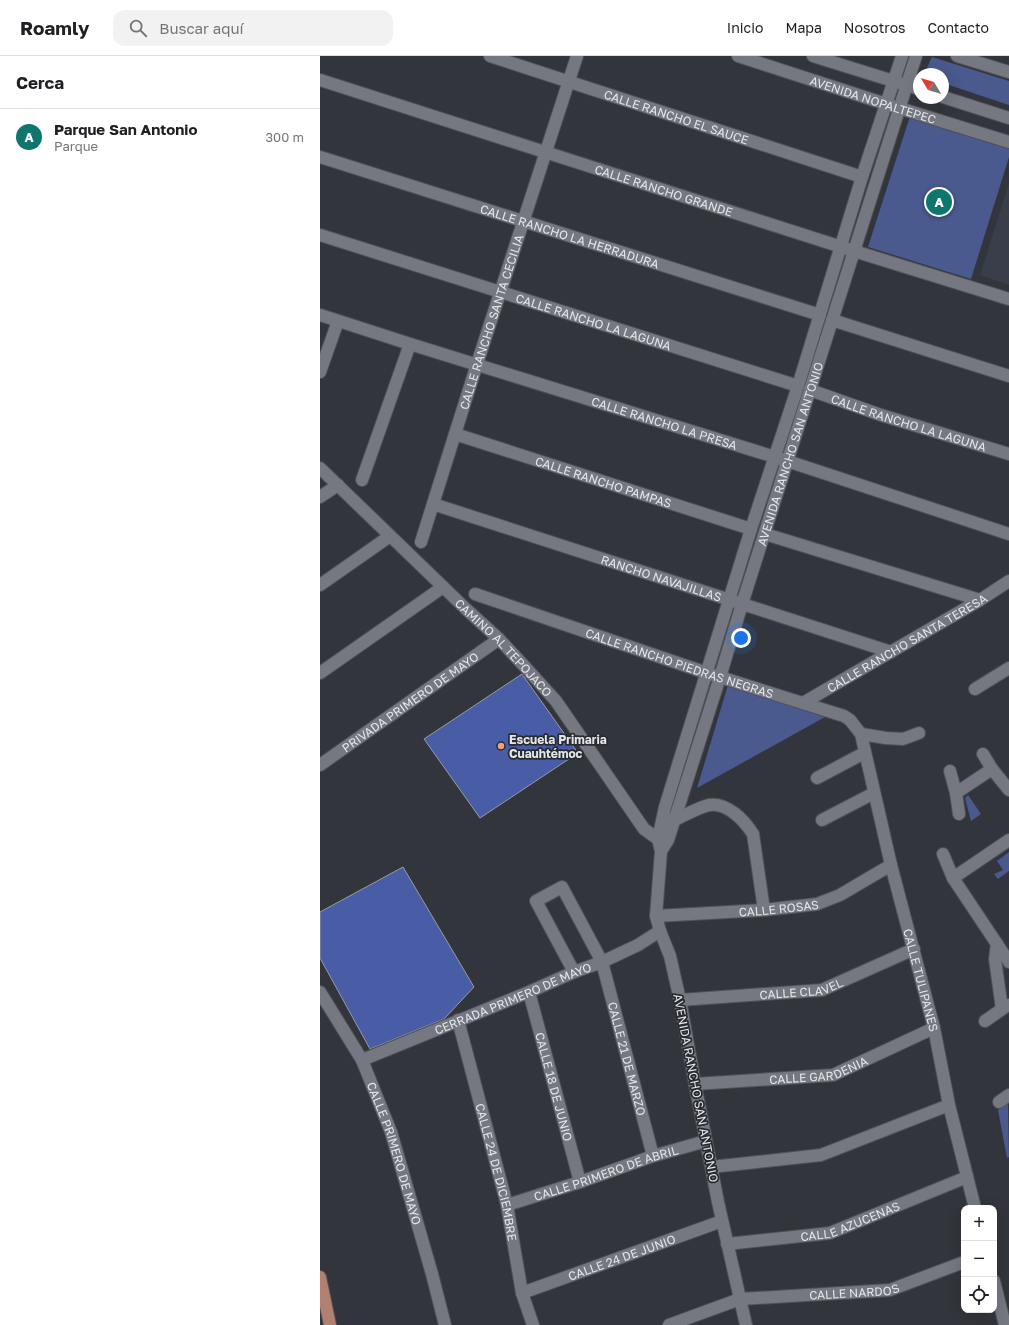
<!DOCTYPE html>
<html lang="es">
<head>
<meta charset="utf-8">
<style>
	:root { --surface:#fff; --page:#f2f2f2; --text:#202124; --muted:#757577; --line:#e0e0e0; --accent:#0f766e }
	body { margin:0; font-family:"Golos Text",sans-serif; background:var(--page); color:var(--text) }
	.controls { position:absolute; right:12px; bottom:12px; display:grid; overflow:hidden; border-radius:8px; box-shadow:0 4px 16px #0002 }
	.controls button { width:36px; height:36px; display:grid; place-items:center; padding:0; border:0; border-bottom:1px solid var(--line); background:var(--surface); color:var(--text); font:20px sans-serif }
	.compass { position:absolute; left:593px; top:12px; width:36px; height:36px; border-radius:50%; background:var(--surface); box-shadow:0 4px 16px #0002; rotate:308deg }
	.you { position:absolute; left:421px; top:582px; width:14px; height:14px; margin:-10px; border:3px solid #fff; border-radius:50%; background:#1a73e8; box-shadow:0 0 0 6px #1a73e833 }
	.badge { display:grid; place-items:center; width:26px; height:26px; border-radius:50%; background:var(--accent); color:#fff; font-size:13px; font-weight:700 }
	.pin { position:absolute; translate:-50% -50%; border:2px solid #fff; box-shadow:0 1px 4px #0006 }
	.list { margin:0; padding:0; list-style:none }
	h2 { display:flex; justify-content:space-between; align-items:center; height:52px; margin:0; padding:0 16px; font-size:17px }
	h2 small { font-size:13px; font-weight:400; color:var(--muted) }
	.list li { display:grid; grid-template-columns:26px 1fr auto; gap:12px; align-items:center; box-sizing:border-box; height:56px; padding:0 16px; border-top:1px solid var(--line) }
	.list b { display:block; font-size:15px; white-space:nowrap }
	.list p { margin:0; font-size:13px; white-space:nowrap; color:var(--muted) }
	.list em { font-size:13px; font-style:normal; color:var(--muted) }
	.icon { flex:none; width:22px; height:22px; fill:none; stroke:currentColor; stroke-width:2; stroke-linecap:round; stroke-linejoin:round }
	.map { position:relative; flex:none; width:689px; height:1269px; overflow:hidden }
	header { display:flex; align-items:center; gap:24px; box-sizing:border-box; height:56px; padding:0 20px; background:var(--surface); border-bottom:1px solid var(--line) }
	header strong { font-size:19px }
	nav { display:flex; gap:22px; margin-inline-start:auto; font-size:14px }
	.search { width:280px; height:36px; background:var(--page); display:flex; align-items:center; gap:10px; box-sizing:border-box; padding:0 14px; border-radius:12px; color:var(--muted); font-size:15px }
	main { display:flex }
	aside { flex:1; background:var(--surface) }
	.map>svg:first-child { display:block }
	.built { fill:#393e4a }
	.green { fill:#4a5a8f }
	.building { fill:#485da5; stroke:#989ba3 }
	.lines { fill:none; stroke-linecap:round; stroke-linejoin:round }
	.minor-casing { stroke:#4f5156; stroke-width:14 }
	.major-casing { stroke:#4f5156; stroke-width:14 }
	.minor { stroke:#757880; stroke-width:12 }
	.major { stroke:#b18070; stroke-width:12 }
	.poi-dot { fill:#f3a081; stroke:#292b32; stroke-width:1.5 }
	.labels { text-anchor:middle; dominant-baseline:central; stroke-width:3.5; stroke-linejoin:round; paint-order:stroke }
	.street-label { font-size:12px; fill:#e3e5e9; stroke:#292b32 }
	.poi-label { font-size:12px; font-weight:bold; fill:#e3e5e9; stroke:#292b32; text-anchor:start }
</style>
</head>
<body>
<header>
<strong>Roamly</strong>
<div class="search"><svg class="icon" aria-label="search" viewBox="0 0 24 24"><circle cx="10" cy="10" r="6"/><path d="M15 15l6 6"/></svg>Buscar aquí</div>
<nav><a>Inicio</a><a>Mapa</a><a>Nosotros</a><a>Contacto</a></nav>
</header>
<main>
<aside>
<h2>Cerca<small></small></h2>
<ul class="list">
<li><span class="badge">A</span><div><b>Parque San Antonio</b><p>Parque</p></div><em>300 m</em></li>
</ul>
</aside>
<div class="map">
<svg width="689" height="1269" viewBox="0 0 689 1269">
	<rect width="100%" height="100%" fill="#33353c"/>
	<!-- built -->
	<polygon class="built" points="689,127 689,229 660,219"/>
	<!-- green -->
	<g class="green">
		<polygon points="612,1 689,25 689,49 623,27 623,18 604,18"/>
		<polygon points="591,57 689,89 689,101 651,223 548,191"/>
		<polygon points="408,629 505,661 377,732"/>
		<polygon points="648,739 661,758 651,765 645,742"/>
		<polygon points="689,796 689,815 678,823 674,818 683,814 677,805"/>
		<polygon points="688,1047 689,1101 687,1102 678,1054"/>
	</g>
	<!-- building -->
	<g class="building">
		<polygon points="202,618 258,697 160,762 104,683"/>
		<polygon points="83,811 154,931 124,963 50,993 0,902 0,856"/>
	</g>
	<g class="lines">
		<!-- minor casing -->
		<g class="minor-casing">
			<g id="minor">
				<path id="s1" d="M170,0L542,121"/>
				<path id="s2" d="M418,0L566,48L689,86"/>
				<polyline points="493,0 599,33"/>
				<polyline points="637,0 689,16"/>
				<path id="s3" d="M0,24L534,195L689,243"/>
				<polyline points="623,41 689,62"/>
				<path id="s4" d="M0,101L500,259"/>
				<path id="s5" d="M0,179L478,330"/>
				<path id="s6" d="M0,259L90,288L455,401L689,478"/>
				<polyline points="512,264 689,320"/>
				<polyline points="0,316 18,265"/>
				<path id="s7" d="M490,334L561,359L689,398"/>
				<path id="s8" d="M135,378L431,473"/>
				<path id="s9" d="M0,412L146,553L179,583L207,613L236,645L324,773L338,783H345"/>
				<polyline points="42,424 90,288"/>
				<polyline points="0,441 18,429"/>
				<path id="s10" d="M113,448L571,596"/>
				<polyline points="445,478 660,544"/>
				<path id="s11" d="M101,486L157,308L257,0"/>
				<polyline points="0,529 70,480"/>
				<path id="s12" d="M155,538L387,617L524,660L530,664L541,678L571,809L614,972L629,1049L655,1152"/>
				<polyline points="0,617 123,531"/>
				<polyline points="655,633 689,612"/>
				<path id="s13" d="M483,647L660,544L689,525"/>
				<polyline points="541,678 566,682 583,683 599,677"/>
				<polyline points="663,698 672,713 689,734"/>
				<path id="s14" d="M0,709L179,583"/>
				<polyline points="630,715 636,737 639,758"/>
				<polyline points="497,722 544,697"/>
				<polyline points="636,737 672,713"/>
				<path d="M349,764H354C364,760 379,751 389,749C407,746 424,764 433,778L444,854"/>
				<polyline points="502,764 554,737"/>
				<path id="s15" d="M341,795L348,784L400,621L422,548L596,0"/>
				<polyline points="623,798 633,822 689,784"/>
				<polyline points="633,822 689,906"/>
				<path id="s16" d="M336,860L444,854L497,848L520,839L571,809"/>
				<polyline points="677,888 675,903 682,953"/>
				<path id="s17" d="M254,916L216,845L242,831L282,906L333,1100"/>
				<path id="s18" d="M0,936L42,1004L71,1076L112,1218L125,1269"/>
				<path id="s19" d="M209,936L260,1126"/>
				<path id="s20" d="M360,944L502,934L594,893"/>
				<path id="s21" d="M138,964L187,1149L202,1237L213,1269"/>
				<polyline points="665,965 688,949"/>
				<path id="s22" d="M42,1004L209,936L254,916L282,906L318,889L340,875"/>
				<path id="s23" d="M375,1028L513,1019L614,972"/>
				<polyline points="679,1046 689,1039"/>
				<polyline points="391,1111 501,1099 629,1049"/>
				<path id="s24" d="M187,1149L260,1126L333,1100L386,1085"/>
				<path id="s25" d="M407,1188L510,1177L647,1121"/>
				<polyline points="674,1225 685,1269"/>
				<path id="s26" d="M202,1237L402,1165"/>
				<path id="s27" d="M349,1269L420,1243L570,1234L644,1206"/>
				<polyline points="426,1269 398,1146 375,1028 360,944 350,900 340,875 336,860 341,795 338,783 345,751 431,473 478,330 542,121 582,0"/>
			</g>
		</g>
		<!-- major casing -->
		<g class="major-casing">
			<polyline id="major" points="0,1221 10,1269"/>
		</g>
		<!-- minor -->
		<use href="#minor" class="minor"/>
		<!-- major -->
		<use href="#major" class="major"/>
	</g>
	<!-- markers -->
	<circle class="poi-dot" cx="181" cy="690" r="4"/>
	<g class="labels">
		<!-- street labels -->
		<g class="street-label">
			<text stroke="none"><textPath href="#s2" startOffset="142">AVENIDA NOPALTEPEC</textPath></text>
			<text stroke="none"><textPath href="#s1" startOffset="196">CALLE RANCHO EL SAUCE</textPath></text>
			<text stroke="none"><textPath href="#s3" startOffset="361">CALLE RANCHO GRANDE</textPath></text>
			<text stroke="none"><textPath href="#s4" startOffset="262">CALLE RANCHO LA HERRADURA</textPath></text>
			<text stroke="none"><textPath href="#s5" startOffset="287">CALLE RANCHO LA LAGUNA</textPath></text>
			<text stroke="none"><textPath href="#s11" startOffset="231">CALLE RANCHO SANTA CECILIA</textPath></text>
			<text stroke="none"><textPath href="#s6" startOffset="361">CALLE RANCHO LA PRESA</textPath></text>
			<text stroke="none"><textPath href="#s7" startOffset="104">CALLE RANCHO LA LAGUNA</textPath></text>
			<text stroke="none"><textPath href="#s15" startOffset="418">AVENIDA RANCHO SAN ANTONIO</textPath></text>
			<text stroke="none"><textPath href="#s8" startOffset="156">CALLE RANCHO PAMPAS</textPath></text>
			<text stroke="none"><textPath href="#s10" startOffset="240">RANCHO NAVAJILLAS</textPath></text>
			<text stroke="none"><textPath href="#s13" startOffset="120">CALLE RANCHO SANTA TERESA</textPath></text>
			<text stroke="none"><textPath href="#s9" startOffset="257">CAMINO AL TEPOJACO</textPath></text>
			<text stroke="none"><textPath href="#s12" startOffset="216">CALLE RANCHO PIEDRAS NEGRAS</textPath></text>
			<text stroke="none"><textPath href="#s14" startOffset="110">PRIVADA PRIMERO DE MAYO</textPath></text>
			<text stroke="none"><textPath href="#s16" startOffset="123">CALLE ROSAS</textPath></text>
			<text stroke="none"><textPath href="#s12" startOffset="667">CALLE TULIPANES</textPath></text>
			<text stroke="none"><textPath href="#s20" startOffset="122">CALLE CLAVEL</textPath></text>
			<text stroke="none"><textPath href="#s22" startOffset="163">CERRADA PRIMERO DE MAYO</textPath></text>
			<text stroke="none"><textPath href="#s17" startOffset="295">CALLE 21 DE MARZO</textPath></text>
			<text stroke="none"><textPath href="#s23" startOffset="125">CALLE GARDENIA</textPath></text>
			<text stroke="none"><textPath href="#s19" startOffset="98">CALLE 18 DE JUNIO</textPath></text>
			<text transform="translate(376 1032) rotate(79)">AVENIDA RANCHO SAN ANTONIO</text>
			<text stroke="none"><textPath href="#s18" startOffset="179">CALLE PRIMERO DE MAYO</textPath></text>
			<text stroke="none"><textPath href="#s21" startOffset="157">CALLE 24 DE DICIEMBRE</textPath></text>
			<text stroke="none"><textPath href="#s24" startOffset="104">CALLE PRIMERO DE ABRIL</textPath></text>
			<text stroke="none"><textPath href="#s25" startOffset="126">CALLE AZUCENAS</textPath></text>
			<text stroke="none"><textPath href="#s26" startOffset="106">CALLE 24 DE JUNIO</textPath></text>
			<text stroke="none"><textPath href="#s27" startOffset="190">CALLE NARDOS</textPath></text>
		</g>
		<!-- poi labels -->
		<g class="poi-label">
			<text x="189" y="683">Escuela Primaria<tspan x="189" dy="14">Cuauhtémoc</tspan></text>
		</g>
	</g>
</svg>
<div class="controls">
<button>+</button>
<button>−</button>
<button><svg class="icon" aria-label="locate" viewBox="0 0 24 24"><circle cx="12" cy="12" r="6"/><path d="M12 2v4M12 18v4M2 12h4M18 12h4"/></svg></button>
</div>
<svg class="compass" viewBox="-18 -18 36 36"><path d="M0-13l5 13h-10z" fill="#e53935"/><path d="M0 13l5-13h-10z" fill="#757577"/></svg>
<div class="you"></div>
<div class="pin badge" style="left:619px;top:146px">A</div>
</div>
</main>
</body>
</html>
